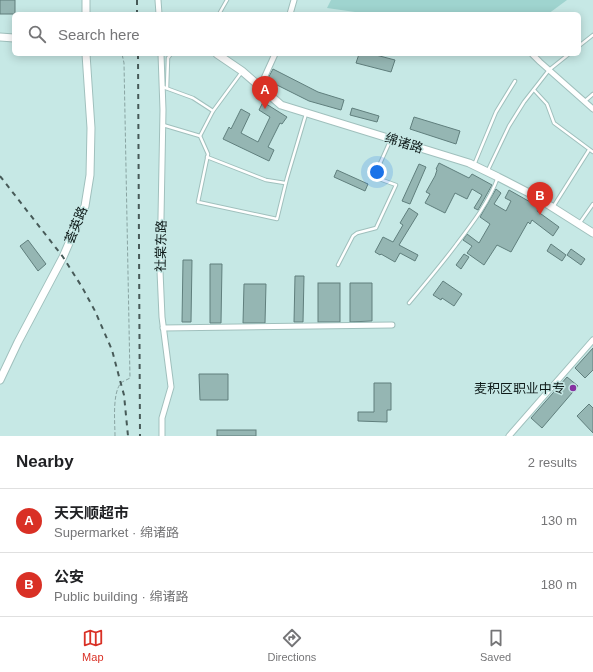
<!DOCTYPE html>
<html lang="en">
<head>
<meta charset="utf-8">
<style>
	:root { --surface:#fff; --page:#f2f2f2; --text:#202124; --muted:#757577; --line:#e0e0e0; --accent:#d93025 }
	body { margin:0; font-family:Arial,"Noto Sans SC",sans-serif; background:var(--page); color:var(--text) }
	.you { position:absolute; left:377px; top:172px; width:14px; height:14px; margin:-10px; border:3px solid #fff; border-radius:50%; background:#1a73e8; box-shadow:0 0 0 6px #1a73e833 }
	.badge { display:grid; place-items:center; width:26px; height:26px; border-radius:50%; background:var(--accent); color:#fff; font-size:13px; font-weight:700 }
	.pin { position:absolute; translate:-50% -33px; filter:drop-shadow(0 1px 2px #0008) }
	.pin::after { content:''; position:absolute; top:21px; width:14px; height:12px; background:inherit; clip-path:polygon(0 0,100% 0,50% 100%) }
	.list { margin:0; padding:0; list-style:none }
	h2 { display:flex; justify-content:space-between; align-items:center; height:52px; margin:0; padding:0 16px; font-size:17px }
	h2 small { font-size:13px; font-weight:400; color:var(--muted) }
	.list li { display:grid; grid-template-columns:26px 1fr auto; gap:12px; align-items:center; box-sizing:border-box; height:64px; padding:0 16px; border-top:1px solid var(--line) }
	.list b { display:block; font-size:15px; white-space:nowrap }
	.list p { margin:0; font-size:13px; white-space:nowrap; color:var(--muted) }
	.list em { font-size:13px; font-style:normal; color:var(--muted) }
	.icon { flex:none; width:22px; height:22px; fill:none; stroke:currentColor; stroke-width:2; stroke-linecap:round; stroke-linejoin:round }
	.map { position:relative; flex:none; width:593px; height:436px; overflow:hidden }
	.search { position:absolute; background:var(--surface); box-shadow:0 2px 10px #0003; left:12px; right:12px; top:12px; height:44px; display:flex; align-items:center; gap:10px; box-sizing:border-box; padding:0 14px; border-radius:6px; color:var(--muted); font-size:15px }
	.sheet { height:180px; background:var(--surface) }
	nav { display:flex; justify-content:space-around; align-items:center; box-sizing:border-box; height:56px; border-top:1px solid var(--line); background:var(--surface); font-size:11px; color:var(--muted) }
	nav a { display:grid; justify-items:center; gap:2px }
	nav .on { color:var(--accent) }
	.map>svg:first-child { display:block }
	.green { fill:#9fd4cf }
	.building { fill:#95b6b3; stroke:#607f7d }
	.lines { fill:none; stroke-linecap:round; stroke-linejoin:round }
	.lane-casing { stroke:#a0c0bd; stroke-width:4.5 }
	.street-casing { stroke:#a0c0bd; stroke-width:7 }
	.secondary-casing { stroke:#a0c0bd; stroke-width:9 }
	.path { stroke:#89a4a2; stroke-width:1; stroke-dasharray:4 2; stroke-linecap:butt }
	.lane { stroke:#fff; stroke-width:2.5 }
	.street { stroke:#fff; stroke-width:5 }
	.secondary { stroke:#fff; stroke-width:7 }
	.rail { stroke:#475a58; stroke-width:2; stroke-dasharray:5 5; stroke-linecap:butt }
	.poi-dot { fill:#8532a2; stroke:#c6e8e5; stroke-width:1.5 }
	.labels { text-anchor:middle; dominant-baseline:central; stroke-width:3; stroke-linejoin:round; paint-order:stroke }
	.street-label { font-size:13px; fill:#0e1a19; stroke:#c6e8e5 }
	.poi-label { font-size:13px; fill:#0e1a19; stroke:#c6e8e5; text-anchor:end }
</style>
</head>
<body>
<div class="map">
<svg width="593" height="436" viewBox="0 0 593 436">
	<rect width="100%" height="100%" fill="#c6e8e5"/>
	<!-- green -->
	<polygon class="green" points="331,0 567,0 548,14 369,14 327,8"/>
	<!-- building -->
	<g class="building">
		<rect x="0" y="0" width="15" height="14"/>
		<polygon points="359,54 372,54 395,60 391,72 356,63"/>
		<polygon points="273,69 318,92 344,100 341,110 309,101 267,80"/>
		<polygon points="263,102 287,117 282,124 280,123 268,147 274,150 269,161 223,139 229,127 231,129 241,109 250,114 241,133 258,142 270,117 259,110"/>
		<polygon points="352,108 379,116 377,122 350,115"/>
		<polygon points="414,117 460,131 456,144 410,129"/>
		<polygon points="439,163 469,178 472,174 492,185 478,210 474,208 482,195 472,189 467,199 455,193 445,213 425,203 430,194 426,192 435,176 437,170 436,169"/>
		<polygon points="419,164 426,167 410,204 402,201"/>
		<polygon points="337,170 368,184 365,191 334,177"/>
		<polygon points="496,189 501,193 494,204 506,211 511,201 505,198 509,190 539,207 537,211 559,227 553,236 532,220 530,224 528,222 511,252 497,245 484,265 467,253 472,246 463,240 467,234 479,243 490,224 480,217"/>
		<polygon points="409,208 418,214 399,245 418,255 415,261 400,253 395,262 381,254 380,255 375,252 383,237 393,242 403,225 400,223"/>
		<polygon points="28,240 46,264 38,271 20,246"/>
		<polygon points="551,244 566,255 562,261 547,251"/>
		<polygon points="571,249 585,259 581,265 567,255"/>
		<polygon points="464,254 469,257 461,269 456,265"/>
		<polygon points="183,260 192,260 191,322 182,322"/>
		<polygon points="210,264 222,264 221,323 210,323"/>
		<polygon points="295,276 304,276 303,322 294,322"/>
		<polygon points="443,281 462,294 454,306 442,298 441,300 433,295"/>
		<rect x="318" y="283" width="22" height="39"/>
		<polygon points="350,283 372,283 372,321 350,322"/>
		<polygon points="244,284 266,284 265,323 243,323"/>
		<polygon points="593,348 593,370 585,378 575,368"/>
		<polygon points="199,374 228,374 228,400 200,400"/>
		<polygon points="567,377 578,386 542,428 531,418"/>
		<polygon points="374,383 391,383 391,410 387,410 387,422 358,421 358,412 374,412"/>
		<polygon points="589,404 593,408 593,433 577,416"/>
		<rect x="217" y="430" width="39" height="6"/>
	</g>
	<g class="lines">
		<!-- lane casing -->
		<g class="lane-casing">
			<g id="lane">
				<polyline points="219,14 227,0"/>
				<polyline points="579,46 593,35"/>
				<polyline points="163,87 193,98 213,111"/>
				<polyline points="167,88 168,58 171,54"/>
				<polyline points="534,90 547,104 554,123 593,152"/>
				<polyline points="585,101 593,94"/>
				<polyline points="163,125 200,136 208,154 198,202 277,219 287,178 306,114"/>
				<polyline points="200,136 213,111 241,73"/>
				<polyline points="207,157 266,180 285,183"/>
				<polyline points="474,165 496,112 515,81"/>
				<polyline points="488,170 509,126 524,102 549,70 569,54"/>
				<polyline points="553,207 589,150"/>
				<polyline points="579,224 593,204"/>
				<polyline points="338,265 353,236 357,233 376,228 396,185 374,177 391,139"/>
				<path d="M409,303C425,284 441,265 456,245C472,224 489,202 498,177"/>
			</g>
		</g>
		<!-- street casing -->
		<g class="street-casing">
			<g id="street">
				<polyline points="158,0 159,14"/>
				<polyline points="290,14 294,0"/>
				<polyline points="161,54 163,110 160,271 162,317 171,387 162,418 162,436"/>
				<polyline points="532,54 540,62 593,109"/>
				<polyline points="260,87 275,54"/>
				<polyline points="163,328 392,325"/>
				<polyline points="509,436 593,340"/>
			</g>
		</g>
		<!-- secondary casing -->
		<g class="secondary-casing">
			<g id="secondary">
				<polyline points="86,14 86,0"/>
				<polyline points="0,37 14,38"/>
				<polyline points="217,54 242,71 281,105 469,163 498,177 533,195 593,233"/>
				<polyline points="0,380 18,342 63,257 85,206 90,175 91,128 86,54"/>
			</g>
		</g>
		<!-- path -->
		<path class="path" d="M115,436C115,423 112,393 121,383C123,381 127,380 130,378L124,63L122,54"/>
		<!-- lane -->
		<use href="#lane" class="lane"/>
		<!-- street -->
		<use href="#street" class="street"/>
		<!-- secondary -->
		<use href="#secondary" class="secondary"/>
		<!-- rail -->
		<g class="rail">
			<polyline points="137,0 137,14"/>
			<polyline points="138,54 140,436"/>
			<polyline points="0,176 63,257 82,287 95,311 112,350 121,384 124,395 128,436"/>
		</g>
	</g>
	<!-- markers -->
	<circle class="poi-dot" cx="573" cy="388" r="4"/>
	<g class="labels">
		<!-- street labels -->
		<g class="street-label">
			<text transform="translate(404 143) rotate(17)">绵诸路</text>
			<text transform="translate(76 225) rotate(-68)">荟英路</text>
			<text transform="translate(161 246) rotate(-89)">社棠东路</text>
		</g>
		<!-- poi labels -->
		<g class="poi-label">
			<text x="565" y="388">麦积区职业中专</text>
		</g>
	</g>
</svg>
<div class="you"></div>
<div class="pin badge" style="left:265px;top:109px">A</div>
<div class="pin badge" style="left:540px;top:215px">B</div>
<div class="search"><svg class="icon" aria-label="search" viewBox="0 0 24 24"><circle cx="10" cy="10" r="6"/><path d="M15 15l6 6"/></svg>Search here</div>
</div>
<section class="sheet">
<h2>Nearby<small>2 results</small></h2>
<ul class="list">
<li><span class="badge">A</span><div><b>天天顺超市</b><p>Supermarket · 绵诸路</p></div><em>130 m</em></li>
<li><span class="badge">B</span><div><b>公安</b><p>Public building · 绵诸路</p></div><em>180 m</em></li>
</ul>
</section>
<nav>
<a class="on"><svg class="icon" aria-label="map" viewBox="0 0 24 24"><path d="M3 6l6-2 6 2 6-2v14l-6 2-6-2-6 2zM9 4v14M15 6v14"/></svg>Map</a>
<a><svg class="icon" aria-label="directions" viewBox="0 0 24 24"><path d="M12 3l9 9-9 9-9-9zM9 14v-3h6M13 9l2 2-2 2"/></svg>Directions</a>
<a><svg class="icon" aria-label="saved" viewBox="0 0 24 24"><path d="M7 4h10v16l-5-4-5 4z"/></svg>Saved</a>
</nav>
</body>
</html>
